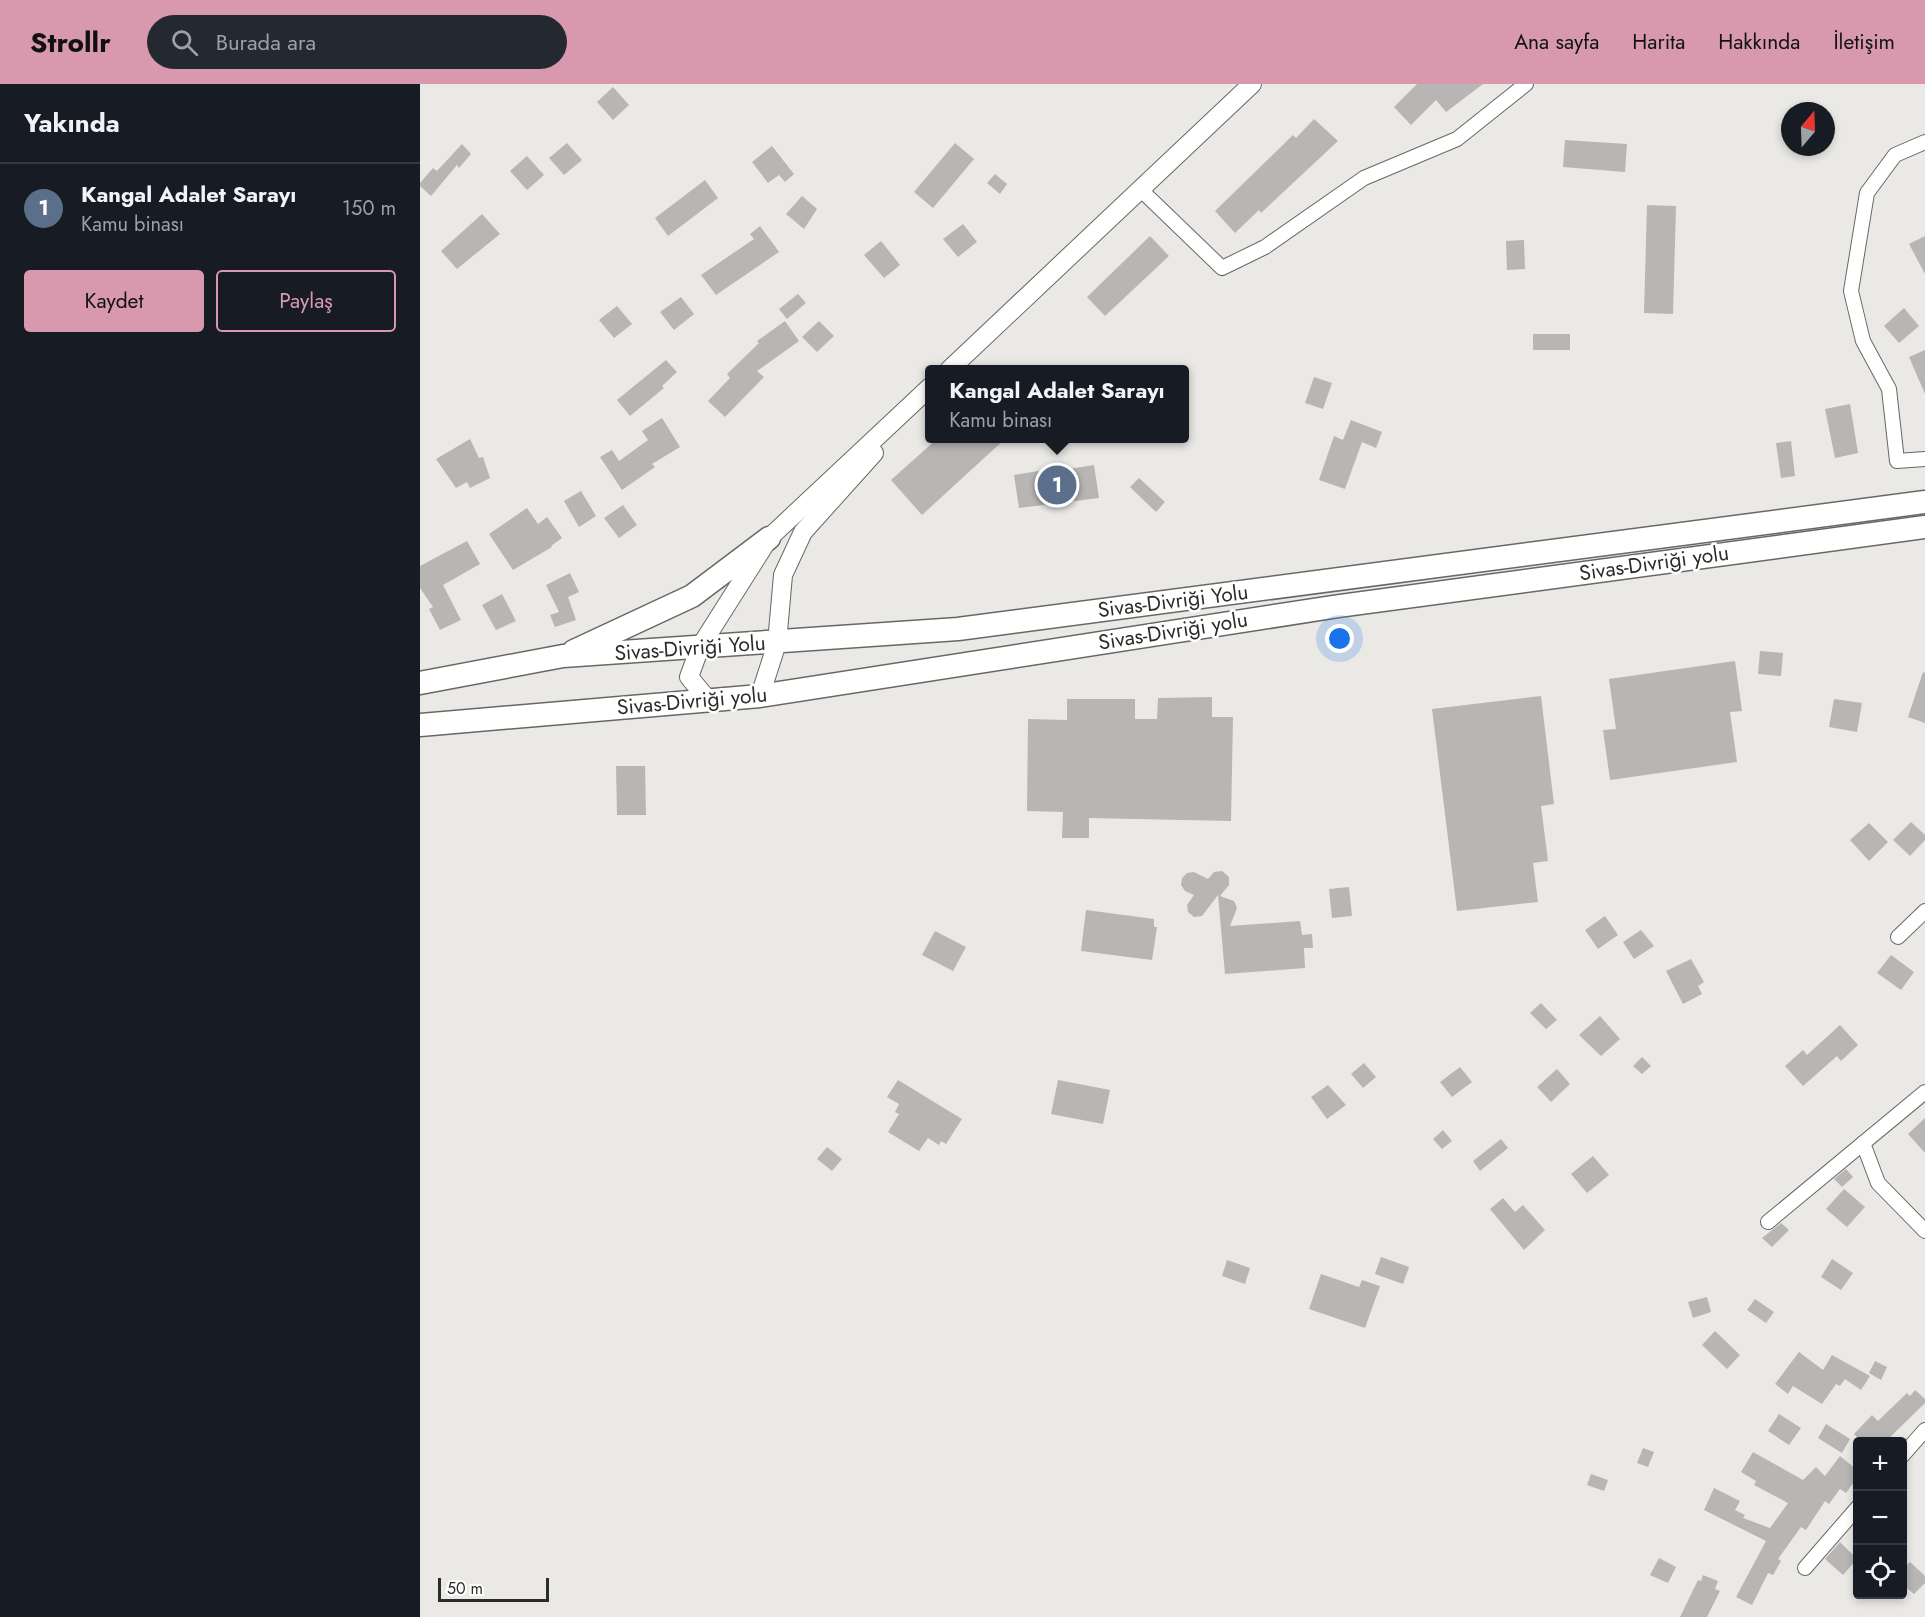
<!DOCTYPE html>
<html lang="tr">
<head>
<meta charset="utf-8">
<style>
	:root { --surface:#171b24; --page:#242831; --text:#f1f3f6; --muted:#9ea1a6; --line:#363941; --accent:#d899af }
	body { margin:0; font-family:Jost,sans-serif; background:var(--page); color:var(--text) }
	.controls { position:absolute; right:18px; bottom:18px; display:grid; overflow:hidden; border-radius:6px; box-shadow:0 3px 9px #0003 }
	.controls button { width:54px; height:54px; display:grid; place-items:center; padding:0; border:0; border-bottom:2px solid var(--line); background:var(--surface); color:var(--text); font:30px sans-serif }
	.compass { position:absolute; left:1361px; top:18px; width:54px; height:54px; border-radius:50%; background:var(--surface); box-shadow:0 3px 9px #0003; rotate:19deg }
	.scale { position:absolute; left:18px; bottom:15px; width:111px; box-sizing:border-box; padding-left:6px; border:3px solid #2b2b2a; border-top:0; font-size:16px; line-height:21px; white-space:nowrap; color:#2b2b2a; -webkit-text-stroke:4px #fff; paint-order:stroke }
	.you { position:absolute; left:920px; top:555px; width:21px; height:21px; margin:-15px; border:4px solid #fff; border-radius:50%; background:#1a73e8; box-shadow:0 0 0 9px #1a73e833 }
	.badge { display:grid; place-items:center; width:39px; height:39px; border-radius:50%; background:var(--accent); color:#fff; font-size:20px; font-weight:700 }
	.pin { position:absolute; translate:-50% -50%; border:3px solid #fff; box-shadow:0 2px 6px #0006 }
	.popup { position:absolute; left:505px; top:281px; width:264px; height:78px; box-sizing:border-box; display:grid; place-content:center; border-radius:6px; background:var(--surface); filter:drop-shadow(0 2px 4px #0005); font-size:20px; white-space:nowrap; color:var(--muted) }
	.popup b { font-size:22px; color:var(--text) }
	.popup::after { content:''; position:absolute; left:50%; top:100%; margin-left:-12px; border:12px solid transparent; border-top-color:var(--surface) }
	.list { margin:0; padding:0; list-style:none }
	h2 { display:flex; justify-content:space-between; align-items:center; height:78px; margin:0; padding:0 24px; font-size:26px }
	h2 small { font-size:20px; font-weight:400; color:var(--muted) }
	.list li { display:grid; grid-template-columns:39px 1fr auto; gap:18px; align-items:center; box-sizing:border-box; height:90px; padding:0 24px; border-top:2px solid var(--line) }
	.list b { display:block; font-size:22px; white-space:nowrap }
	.list p { margin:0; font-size:20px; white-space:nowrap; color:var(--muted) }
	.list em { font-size:20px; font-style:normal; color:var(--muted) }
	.actions { display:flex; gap:12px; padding:18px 24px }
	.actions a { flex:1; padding:14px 0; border:2px solid var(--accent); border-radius:6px; text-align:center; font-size:21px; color:var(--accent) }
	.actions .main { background:var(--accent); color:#111 }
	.icon { flex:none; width:33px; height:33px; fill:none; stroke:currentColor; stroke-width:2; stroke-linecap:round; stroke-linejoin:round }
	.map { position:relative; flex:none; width:1505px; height:1533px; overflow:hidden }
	header { display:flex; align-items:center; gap:36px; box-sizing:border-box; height:84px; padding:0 30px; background:var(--accent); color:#111 }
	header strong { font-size:28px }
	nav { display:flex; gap:33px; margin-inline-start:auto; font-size:21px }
	.search { width:420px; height:54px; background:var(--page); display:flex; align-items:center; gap:15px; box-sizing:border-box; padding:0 21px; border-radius:33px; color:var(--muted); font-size:22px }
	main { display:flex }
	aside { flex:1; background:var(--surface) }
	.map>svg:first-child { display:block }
	.building { fill:#b8b6b4 }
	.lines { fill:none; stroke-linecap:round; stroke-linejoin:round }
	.minor-casing { stroke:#676764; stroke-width:16 }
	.tertiary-casing { stroke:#676764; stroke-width:20 }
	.primary-casing { stroke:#676764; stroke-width:25 }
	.minor { stroke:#fff; stroke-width:14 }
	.tertiary { stroke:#fff; stroke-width:18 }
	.primary { stroke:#fff; stroke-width:22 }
	.labels { text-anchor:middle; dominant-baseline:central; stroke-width:5; stroke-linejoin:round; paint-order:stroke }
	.street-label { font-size:21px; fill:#2b2b2a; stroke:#fff }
</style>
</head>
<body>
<header>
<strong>Strollr</strong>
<div class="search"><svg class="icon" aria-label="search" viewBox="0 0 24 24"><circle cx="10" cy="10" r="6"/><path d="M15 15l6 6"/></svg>Burada ara</div>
<nav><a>Ana sayfa</a><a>Harita</a><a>Hakkında</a><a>İletişim</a></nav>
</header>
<main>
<aside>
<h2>Yakında<small></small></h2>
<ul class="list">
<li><span class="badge" style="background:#5c6f8a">1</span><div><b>Kangal Adalet Sarayı</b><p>Kamu binası</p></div><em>150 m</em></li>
</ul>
<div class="actions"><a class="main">Kaydet</a><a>Paylaş</a></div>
</aside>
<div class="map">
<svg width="1505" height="1533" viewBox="0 0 1505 1533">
	<rect width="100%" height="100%" fill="#eae9e6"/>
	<!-- building -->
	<g class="building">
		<polygon points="997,0 1063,0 1026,28 1016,16 991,41 974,23"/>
		<polygon points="193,3 209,21 193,36 177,18"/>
		<polygon points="894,35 918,57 841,129 839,126 815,149 795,127 873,51 876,54"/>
		<polygon points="1145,56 1207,60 1205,88 1143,83"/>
		<polygon points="147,59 162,76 144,91 129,74"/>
		<polygon points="535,59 554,75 513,124 494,108"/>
		<polygon points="42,60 51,70 39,84 37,81 11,112 0,102 0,99 13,84 17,87"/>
		<polygon points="352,62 374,90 365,98 359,91 348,99 332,78"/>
		<polygon points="107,72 124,91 107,106 90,87"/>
		<polygon points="575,90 587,100 580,110 567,99"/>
		<polygon points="285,96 298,114 248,152 235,134"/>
		<polygon points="382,112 397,125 384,145 366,130"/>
		<polygon points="1227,121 1256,122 1253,230 1224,229"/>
		<polygon points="62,130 80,150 37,185 21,167"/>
		<polygon points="543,140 557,158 538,173 523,155"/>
		<polygon points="340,142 359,168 296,211 281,191 334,155 330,150"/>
		<polygon points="730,152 749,172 685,232 667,213"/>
		<polygon points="1505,152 1505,190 1489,160"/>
		<polygon points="1104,156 1105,185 1087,186 1086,157"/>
		<polygon points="461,157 480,181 464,194 444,171"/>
		<polygon points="378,210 386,219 367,235 359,225"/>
		<polygon points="261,213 274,230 254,246 240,228"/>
		<polygon points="197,222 212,240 194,254 179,236"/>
		<polygon points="1484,224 1499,242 1479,259 1464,242"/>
		<polygon points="365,237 379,257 337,287 344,293 305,333 288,317 310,294 307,290 339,259 337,257"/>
		<polygon points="399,237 414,252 397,268 382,253"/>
		<rect x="1113" y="250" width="37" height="16"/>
		<polygon points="1505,266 1505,310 1489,273"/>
		<polygon points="246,276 257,288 242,302 244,304 210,332 197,316"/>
		<polygon points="894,293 912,299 903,325 885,319"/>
		<polygon points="1430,320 1438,369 1415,374 1405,325"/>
		<polygon points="242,334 260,363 232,380 235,383 202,406 180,373 192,366 199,377 228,356 222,347"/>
		<polygon points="931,336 962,348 956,364 942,358 925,405 899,396 914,352 923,356"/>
		<polygon points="518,354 586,354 502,431 471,396"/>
		<polygon points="50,355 59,374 63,373 70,394 50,404 47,398 36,404 16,375"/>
		<polygon points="1371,357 1375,392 1361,394 1356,359"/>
		<polygon points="674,381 679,414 599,424 594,391 642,383 643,386"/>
		<polygon points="719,394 745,418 736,428 710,403"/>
		<polygon points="161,407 176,432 159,443 144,417"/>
		<polygon points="203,421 217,441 199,454 184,434"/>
		<polygon points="107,424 118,440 127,433 142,454 131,462 132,463 93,486 69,450"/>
		<polygon points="47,457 60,480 23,501 41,536 20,546 9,525 13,523 0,504 0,482"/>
		<polygon points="150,489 159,508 148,513 156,536 135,543 130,531 139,528 126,501"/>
		<polygon points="82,510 96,537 76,546 62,521"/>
		<polygon points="1340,567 1363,569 1361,592 1338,590"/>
		<polygon points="1315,577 1322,627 1310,628 1317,678 1190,696 1183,646 1196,645 1189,595"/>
		<polygon points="1503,588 1505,589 1505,639 1488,633"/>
		<polygon points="1121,612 1134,720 1121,722 1128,777 1113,779 1118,818 1037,827 1012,625"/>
		<polygon points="792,613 792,633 813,633 811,737 669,734 669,754 642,754 643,728 607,727 608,635 647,636 647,615 715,615 715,635 737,635 738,614"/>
		<polygon points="1414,615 1442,619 1437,648 1409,643"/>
		<polygon points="196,682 225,682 226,731 197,731"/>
		<polygon points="1491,738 1505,751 1505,756 1490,772 1473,756"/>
		<polygon points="1449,739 1468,758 1449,777 1430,756"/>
		<polygon points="802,787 809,793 809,801 800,812 814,817 817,824 810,842 880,837 882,851 892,850 893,864 884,864 885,884 805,890 798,811 782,832 774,833 768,828 767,821 774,811 765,807 761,801 762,794 767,789 774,788 788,795 794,788"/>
		<polygon points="929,803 932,832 912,834 909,805"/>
		<polygon points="666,826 734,835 734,843 737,843 732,876 661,867"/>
		<polygon points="1185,832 1198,851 1178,865 1165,846"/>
		<polygon points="1221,846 1234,862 1214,875 1203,858"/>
		<polygon points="515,847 546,863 533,887 502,871"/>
		<polygon points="1471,871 1494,888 1481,906 1457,889"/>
		<polygon points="1271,875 1284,898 1278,902 1282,910 1263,920 1246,887"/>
		<polygon points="1121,919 1137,936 1126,945 1110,929"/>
		<polygon points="1180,932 1200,955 1181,972 1159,951"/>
		<polygon points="1420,941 1438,961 1421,977 1417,972 1383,1002 1365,982 1383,966 1387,971"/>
		<polygon points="1222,973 1231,982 1222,990 1213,982"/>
		<polygon points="944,979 956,993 943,1004 931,990"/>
		<polygon points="1040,983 1052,998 1032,1013 1020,998"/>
		<polygon points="1137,985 1150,1000 1131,1018 1117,1003"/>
		<polygon points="478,996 542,1035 526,1060 521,1057 519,1061 508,1054 499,1067 468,1048 479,1030 475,1028 479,1020 467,1013"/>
		<polygon points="638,996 690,1006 683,1040 631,1030"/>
		<polygon points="908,1001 926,1021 907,1035 891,1013"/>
		<polygon points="1505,1034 1505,1069 1488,1050"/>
		<polygon points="1023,1046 1032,1057 1022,1065 1013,1055"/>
		<polygon points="1081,1055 1088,1064 1060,1087 1053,1077"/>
		<polygon points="407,1063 422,1075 412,1087 397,1075"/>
		<polygon points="1173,1072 1189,1091 1167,1109 1151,1090"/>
		<polygon points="1426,1085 1433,1093 1422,1103 1414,1095"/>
		<polygon points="1424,1105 1445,1123 1427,1143 1406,1125"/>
		<polygon points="1083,1114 1095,1128 1103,1121 1125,1146 1104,1166 1070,1125"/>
		<polygon points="1361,1139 1369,1146 1352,1163 1342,1154"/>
		<polygon points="961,1173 989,1183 983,1200 955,1190"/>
		<polygon points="1412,1175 1433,1189 1421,1206 1401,1193"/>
		<polygon points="807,1176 830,1184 825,1200 802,1192"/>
		<polygon points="901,1190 939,1203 942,1196 960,1202 945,1244 889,1225"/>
		<polygon points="1287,1213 1291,1228 1273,1234 1268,1218"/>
		<polygon points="1335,1215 1354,1228 1346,1239 1327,1226"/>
		<polygon points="1295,1247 1320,1271 1307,1285 1282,1261"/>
		<polygon points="1379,1268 1403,1286 1412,1271 1450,1292 1441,1306 1425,1295 1420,1302 1416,1300 1402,1320 1373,1302 1368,1310 1355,1300"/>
		<polygon points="1455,1277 1467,1283 1461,1296 1449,1289"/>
		<polygon points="1495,1306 1505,1315 1505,1319 1465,1358 1442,1358 1434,1350 1452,1331 1458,1337 1487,1309 1490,1312"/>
		<polygon points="1359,1330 1381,1344 1369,1361 1348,1347"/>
		<polygon points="1406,1340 1430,1355 1422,1369 1398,1354"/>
		<polygon points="1223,1364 1234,1368 1228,1383 1217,1379"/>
		<polygon points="1333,1368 1383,1396 1396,1383 1405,1392 1420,1372 1437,1386 1437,1394 1426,1409 1420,1405 1409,1420 1405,1417 1386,1446 1381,1443 1358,1475 1361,1477 1353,1491 1348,1489 1332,1521 1316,1513 1346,1457 1284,1426 1294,1404 1320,1417 1315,1426 1325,1431 1323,1434 1350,1444 1368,1419 1334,1401 1336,1397 1321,1388"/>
		<polygon points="1171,1390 1188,1396 1184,1407 1167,1401"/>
		<polygon points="1420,1458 1437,1475 1423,1491 1405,1475"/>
		<polygon points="1239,1474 1256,1483 1248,1499 1230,1491"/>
		<polygon points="1490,1478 1505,1492 1505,1499 1494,1510 1482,1500 1482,1486"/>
		<polygon points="1283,1491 1298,1497 1295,1505 1300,1507 1287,1533 1260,1533 1278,1496 1281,1497"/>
	</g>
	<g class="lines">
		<!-- minor casing -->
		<g class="minor-casing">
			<g id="minor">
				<polyline points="1505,58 1475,71 1447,109 1431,207 1443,257 1469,305 1477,377 1505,375"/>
				<polyline points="720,105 802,184 845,163 944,94 1037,55 1106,0"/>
				<polyline points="1478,853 1505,827"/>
				<polyline points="1443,1059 1458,1099 1505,1147"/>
				<polyline points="1348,1138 1505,1008"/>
				<polyline points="1482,1372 1505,1346"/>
				<polyline points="1385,1484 1438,1423"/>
			</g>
		</g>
		<!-- tertiary casing -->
		<g class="tertiary-casing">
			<g id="tertiary">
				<polyline points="529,286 832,0"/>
				<polyline points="340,612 357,559 363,491 383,448 454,369"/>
				<polyline points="288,616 269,593 280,563 349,454 510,303"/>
			</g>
		</g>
		<!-- primary casing -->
		<g class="primary-casing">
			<g id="primary">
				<polyline points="154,567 272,512 349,454"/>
				<polyline points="0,599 143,572 538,545 1505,418"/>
				<polyline points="0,641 340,612 919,522 1505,443"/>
			</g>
		</g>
		<!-- minor -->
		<use href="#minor" class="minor"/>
		<!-- tertiary -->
		<use href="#tertiary" class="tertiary"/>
		<!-- primary -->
		<use href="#primary" class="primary"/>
	</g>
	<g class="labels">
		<!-- street labels -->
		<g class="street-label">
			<text transform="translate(1234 479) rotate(-8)">Sivas-Divriği yolu</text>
			<text transform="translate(753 517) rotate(-7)">Sivas-Divriği Yolu</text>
			<text transform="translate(753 547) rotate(-9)">Sivas-Divriği yolu</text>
			<text transform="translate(270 564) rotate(-4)">Sivas-Divriği Yolu</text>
			<text transform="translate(272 617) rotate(-5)">Sivas-Divriği yolu</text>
		</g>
	</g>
</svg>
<div class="controls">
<button>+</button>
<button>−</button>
<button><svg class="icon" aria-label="locate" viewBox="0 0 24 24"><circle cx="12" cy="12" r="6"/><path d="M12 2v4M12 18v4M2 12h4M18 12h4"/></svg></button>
</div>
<svg class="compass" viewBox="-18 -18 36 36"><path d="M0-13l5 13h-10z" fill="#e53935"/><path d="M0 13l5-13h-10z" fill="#9ea1a6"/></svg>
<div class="scale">50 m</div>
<div class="you"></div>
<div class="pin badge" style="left:637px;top:401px;background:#5c6f8a">1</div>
<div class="popup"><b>Kangal Adalet Sarayı</b>Kamu binası</div>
</div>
</main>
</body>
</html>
